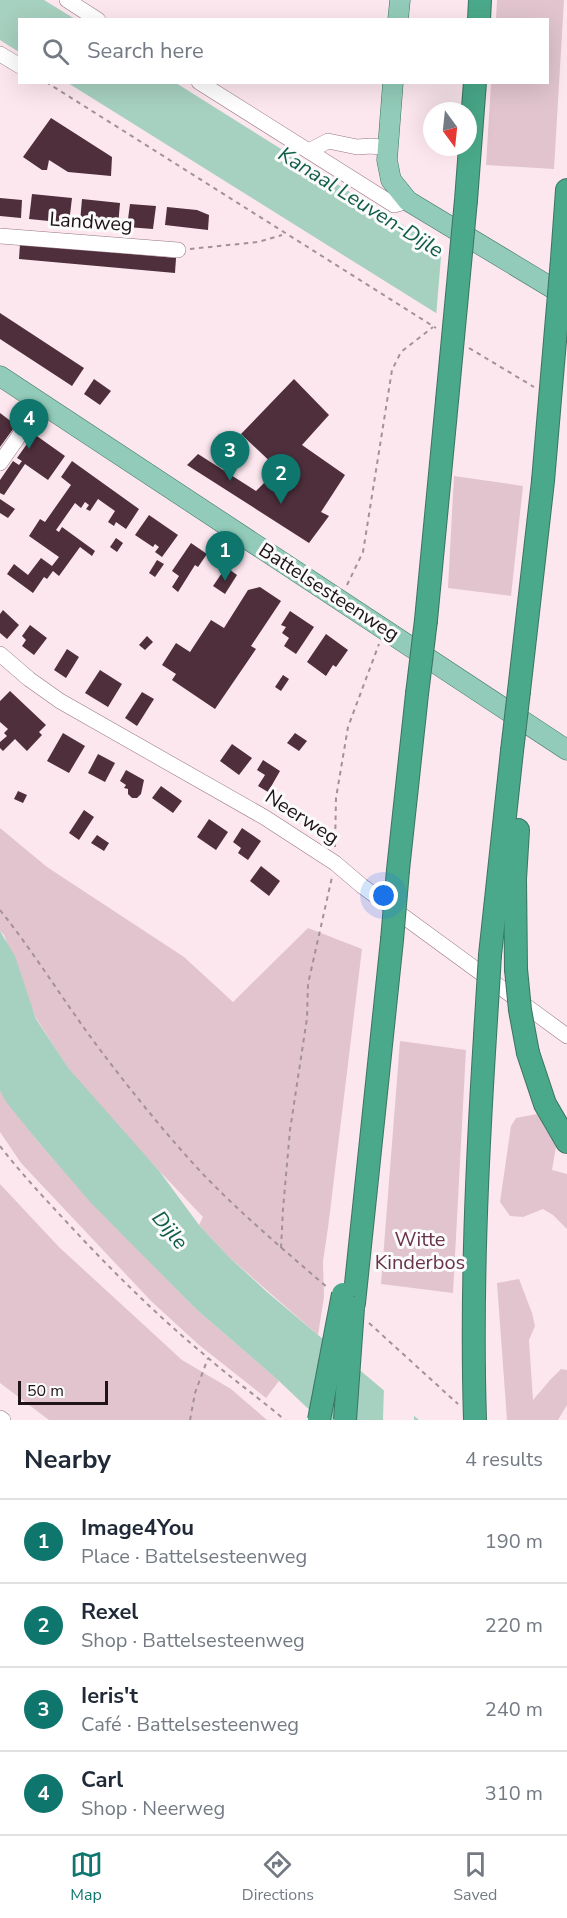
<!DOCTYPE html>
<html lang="en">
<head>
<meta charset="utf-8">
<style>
	:root { --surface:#fff; --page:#f2f2f3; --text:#1f2937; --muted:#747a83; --line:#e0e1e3; --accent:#0f766e }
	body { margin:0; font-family:"Nunito Sans",sans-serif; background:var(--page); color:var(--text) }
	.compass { position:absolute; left:423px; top:102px; width:54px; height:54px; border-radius:50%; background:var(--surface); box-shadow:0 6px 24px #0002; rotate:165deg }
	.scale { position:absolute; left:18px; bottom:15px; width:90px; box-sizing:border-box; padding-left:6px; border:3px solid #1f1318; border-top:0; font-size:16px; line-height:21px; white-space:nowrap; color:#1f1318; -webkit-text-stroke:4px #fbfbfb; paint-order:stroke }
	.you { position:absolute; left:384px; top:896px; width:21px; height:21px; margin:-15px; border:4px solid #fff; border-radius:50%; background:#1a73e8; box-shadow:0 0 0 9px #1a73e833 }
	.badge { display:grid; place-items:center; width:39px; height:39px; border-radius:50%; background:var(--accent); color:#fff; font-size:20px; font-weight:700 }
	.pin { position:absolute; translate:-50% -50px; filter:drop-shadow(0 2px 3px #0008) }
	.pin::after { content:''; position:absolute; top:32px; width:21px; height:18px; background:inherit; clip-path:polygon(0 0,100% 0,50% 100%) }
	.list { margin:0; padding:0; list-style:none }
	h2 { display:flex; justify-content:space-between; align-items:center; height:78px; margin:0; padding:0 24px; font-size:26px }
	h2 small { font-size:20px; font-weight:400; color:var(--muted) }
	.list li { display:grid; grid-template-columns:39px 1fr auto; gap:18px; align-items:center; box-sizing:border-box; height:84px; padding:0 24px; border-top:2px solid var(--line) }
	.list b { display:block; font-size:22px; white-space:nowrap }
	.list p { margin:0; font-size:20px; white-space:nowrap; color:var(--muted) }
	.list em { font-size:20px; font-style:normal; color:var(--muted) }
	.icon { flex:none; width:33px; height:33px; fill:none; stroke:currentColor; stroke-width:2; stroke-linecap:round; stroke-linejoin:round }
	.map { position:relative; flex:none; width:567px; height:1420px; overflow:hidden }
	.search { position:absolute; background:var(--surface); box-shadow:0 6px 24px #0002; left:18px; right:18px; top:18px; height:66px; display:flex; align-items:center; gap:15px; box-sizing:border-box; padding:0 21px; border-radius:0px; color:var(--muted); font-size:22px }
	.sheet { height:414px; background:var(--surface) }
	nav { display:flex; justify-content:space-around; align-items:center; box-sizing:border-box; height:84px; border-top:2px solid var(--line); background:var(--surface); font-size:16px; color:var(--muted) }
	nav a { display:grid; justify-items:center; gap:3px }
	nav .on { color:var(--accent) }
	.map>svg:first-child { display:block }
	.green { fill:#e1c4ce }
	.water { fill:#a6d0bf }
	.pier { fill:#fde7ef }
	.building { fill:#4f2f3c }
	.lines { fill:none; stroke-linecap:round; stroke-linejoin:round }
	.minor-casing { stroke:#957682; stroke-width:16 }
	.major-casing { stroke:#3b7462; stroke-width:21 }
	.highway-casing { stroke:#3b7462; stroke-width:24 }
	.path { stroke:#a39198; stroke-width:2; stroke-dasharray:4.5 4.5; stroke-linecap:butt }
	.minor { stroke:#fff; stroke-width:15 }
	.major { stroke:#92cbb9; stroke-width:20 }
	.highway { stroke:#4aa98a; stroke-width:22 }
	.highway-bridge-casing { stroke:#3b7462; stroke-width:24; stroke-linecap:butt }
	.highway-bridge { stroke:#4aa98a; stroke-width:22 }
	.labels { text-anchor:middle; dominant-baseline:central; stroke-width:6; stroke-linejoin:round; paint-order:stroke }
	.street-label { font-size:20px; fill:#1f1318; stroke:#fbfbfb }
	.park-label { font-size:20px; fill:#69344b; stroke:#fbfbfb }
	.water-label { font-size:21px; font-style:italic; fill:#115e48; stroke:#fbfbfb }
</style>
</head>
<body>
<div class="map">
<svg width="567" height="1420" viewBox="0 0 567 1420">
	<rect width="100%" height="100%" fill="#fde7ef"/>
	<!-- green -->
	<g class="green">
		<polygon points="497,0 564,0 554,169 486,165 491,83 548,82 548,20 496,19"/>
		<polygon points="454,476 523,486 511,596 448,588"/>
		<polygon points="0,828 47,867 184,957 233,1002 308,928 362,949 328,1228 323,1261 324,1297 318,1335 229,1257 199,1225 203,1217 130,1140 70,1071 36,1018 4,935 0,931"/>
		<polygon points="400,1041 466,1050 453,1293 381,1284"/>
		<polygon points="0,1091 36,1139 92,1203 196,1309 279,1381 266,1398 199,1345 151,1301 21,1163 0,1132"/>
		<polygon points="537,1114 556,1147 552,1170 567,1174 567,1229 553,1215 543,1209 523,1217 510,1216 500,1202 511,1126 516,1118"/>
		<polygon points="0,1184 59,1247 182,1360 231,1389 267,1420 49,1420 0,1383"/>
		<polygon points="519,1279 532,1313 535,1326 529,1340 533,1400 551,1379 561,1369 567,1370 567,1405 558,1420 507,1420 497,1283"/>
	</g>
	<!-- water -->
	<g class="water">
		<polygon points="0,0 44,0 75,19 20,20 19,52 0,40"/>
		<polygon points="68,83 176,83 388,216 567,324 567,395"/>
		<polygon points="0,931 15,956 36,1019 69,1069 160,1172 199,1225 229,1257 267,1292 419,1420 320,1420 279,1381 196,1309 91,1203 36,1139 7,1103 0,1091"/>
	</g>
	<!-- pier -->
	<g class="pier">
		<polygon points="442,245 567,320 567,398 436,317"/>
		<polygon points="384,1386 414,1412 414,1420 383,1420"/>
	</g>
	<!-- building -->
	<g class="building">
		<polygon points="51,118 112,157 111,176 68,172 49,160 47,170 42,170 23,157"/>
		<polygon points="32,194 72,198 69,223 29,219"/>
		<polygon points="0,198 22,200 21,218 0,216"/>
		<polygon points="82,199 120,203 118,226 80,222"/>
		<polygon points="130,204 156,206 153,229 127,227"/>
		<polygon points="167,207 197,210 209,215 208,230 165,225"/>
		<polygon points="20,244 176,258 175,273 19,259"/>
		<polygon points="0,313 84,368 72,386 0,339"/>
		<polygon points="94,379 111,391 100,405 84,394"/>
		<polygon points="294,379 329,415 302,445 345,475 321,512 329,516 309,543 187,465 198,454 256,491 278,469 241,434"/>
		<polygon points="0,413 16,425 0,447"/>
		<polygon points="34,434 65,456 48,480 25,464 4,495 0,493 0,480 13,461 19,465 22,461 17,458"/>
		<polygon points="72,461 139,509 126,529 116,522 114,526 108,522 115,511 98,499 90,511 86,509 89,505 85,502 81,508 75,503 56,530 59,532 62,527 95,551 92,556 80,547 59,576 53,571 47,579 44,577 33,593 7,574 14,564 28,575 41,558 52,566 59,557 29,536 40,519 45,522 71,485 61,477"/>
		<polygon points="0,499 15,509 8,518 0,513"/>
		<polygon points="149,515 178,535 162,557 155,552 159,547 155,544 153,547 135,535"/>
		<polygon points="116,538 123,543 117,552 110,547"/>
		<polygon points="191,543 207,554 198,567 195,565 178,592 172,587 179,576 172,571"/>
		<polygon points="157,560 164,564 155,577 149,573"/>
		<polygon points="226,567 237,575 225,594 213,586"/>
		<polygon points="260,587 281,601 251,646 256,649 215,709 172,680 176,674 162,665 176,643 190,652 211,620 224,628 248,590"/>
		<polygon points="3,610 19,625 7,639 0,633 0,614"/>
		<polygon points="290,611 314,627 296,654 284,646 289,638 282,633 286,627 281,625"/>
		<polygon points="30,625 47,638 34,655 22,646 26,640 22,636"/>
		<polygon points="326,634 348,650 336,667 333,665 326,676 307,662"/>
		<polygon points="147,636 153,642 145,650 139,645"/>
		<polygon points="67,649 79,657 66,678 54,670"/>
		<polygon points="100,670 122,684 108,707 85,693"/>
		<polygon points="283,675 289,679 281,691 275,687"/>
		<polygon points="10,691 46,725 39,732 42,735 27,751 15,739 3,751 0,748 0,742 7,736 4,733 8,729 0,722 0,701"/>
		<polygon points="142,692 154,699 137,726 125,718"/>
		<polygon points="63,733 85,746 69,773 47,761"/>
		<polygon points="295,733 307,741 299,751 287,743"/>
		<polygon points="232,744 252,758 239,775 220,761"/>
		<polygon points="98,754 115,763 105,782 88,773"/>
		<polygon points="263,760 280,771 268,792 258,786 265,775 257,770"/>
		<polygon points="126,770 144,780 141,794 137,798 132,798 128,794 128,789 124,788 126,785 120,781"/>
		<polygon points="161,786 182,801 173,813 152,798"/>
		<polygon points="18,791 27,795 23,803 14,799"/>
		<polygon points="84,810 94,817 79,840 69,833"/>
		<polygon points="209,819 228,832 216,850 197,837"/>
		<polygon points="242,828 261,841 248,860 238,853 241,848 233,842"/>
		<polygon points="97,835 109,843 104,851 91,843"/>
		<polygon points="261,866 280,881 269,896 250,881"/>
	</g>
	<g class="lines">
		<!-- minor casing -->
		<g class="minor-casing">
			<g id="minor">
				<polyline points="67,0 98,20"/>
				<polyline points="0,54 20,66"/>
				<polyline points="199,82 394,205 408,201"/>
				<polyline points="309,151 328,141 357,147 371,146 388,148"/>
				<polyline points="0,236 178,250"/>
				<polyline points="0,463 42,403"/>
				<polyline points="0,654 29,679 60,701 264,817 335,863 362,886 567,1036"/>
				<polyline points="0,1418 3,1420"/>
			</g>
		</g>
		<!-- major casing -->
		<g class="major-casing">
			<g id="major">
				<polyline points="398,20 400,0"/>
				<polyline points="393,82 387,160 391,180 408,201 567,297"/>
				<polyline points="0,376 567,750"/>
			</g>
		</g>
		<!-- highway casing -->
		<g class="highway-casing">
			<g id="highway">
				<polyline points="479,20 480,0"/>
				<polyline points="466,200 475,82"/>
				<polyline points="562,259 567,190"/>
				<polyline points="426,620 447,401"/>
				<polyline points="519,691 543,481"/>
				<polyline points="398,870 417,694"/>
				<polyline points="490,955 512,751"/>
				<polyline points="516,969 515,879 518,830"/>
				<polyline points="528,1053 545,1104 567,1142"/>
				<polyline points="354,1303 392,940"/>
				<path d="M475,1420C471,1292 477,1164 485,1036"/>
			</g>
		</g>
		<!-- path -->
		<g class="path">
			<polyline points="46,82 436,328"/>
			<polyline points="190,249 258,242 282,235"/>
			<polyline points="469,348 534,387"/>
			<polyline points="347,585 363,552 392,370 401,352 433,327"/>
			<polyline points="335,847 336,798 348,727 379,644"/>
			<path d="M0,910C36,955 66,1005 101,1051C132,1092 165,1133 200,1171C240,1213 284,1250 328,1288"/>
			<path d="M0,1146C23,1176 49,1203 75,1231C117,1276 160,1318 207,1357C232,1379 259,1398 285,1420"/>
			<polyline points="281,1248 283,1209 290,1130 307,1018 308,984 332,877"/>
			<polyline points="369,1323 458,1404"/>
			<polyline points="190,1420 195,1393 208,1358"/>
		</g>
		<!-- minor -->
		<use href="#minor" class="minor"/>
		<!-- major -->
		<use href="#major" class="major"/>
		<!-- highway -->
		<use href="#highway" class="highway"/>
		<!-- highway-bridge casing -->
		<g class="highway-bridge-casing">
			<g id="highway-bridge">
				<polyline points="447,401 466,200"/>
				<polyline points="543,481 562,259"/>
				<polyline points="417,694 426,620"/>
				<polyline points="512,751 519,691"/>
				<polyline points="392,940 398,870"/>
				<polyline points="516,969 520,1010 528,1053"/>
				<polyline points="485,1036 490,955"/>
				<polyline points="319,1420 343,1294"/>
				<polyline points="345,1420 353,1308"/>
			</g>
		</g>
		<!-- highway-bridge -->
		<use href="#highway-bridge" class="highway-bridge"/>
	</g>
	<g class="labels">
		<!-- street labels -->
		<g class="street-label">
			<text transform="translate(91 222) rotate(4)">Landweg</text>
			<text transform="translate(329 592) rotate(33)">Battelsesteenweg</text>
			<text transform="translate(302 817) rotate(33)">Neerweg</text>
		</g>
		<!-- park labels -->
		<g class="park-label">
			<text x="420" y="1239">Witte<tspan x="420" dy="23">Kinderbos</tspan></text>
		</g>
		<!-- water labels -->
		<g class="water-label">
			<text transform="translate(361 202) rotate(32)">Kanaal Leuven-Dijle</text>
			<text transform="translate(170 1230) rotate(50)">Dijle</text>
		</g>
	</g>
</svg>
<svg class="compass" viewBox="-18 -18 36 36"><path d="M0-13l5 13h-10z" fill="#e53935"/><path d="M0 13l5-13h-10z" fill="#747a83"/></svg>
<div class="scale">50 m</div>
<div class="you"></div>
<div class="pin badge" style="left:225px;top:581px">1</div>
<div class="pin badge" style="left:281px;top:504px">2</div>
<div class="pin badge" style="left:230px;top:481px">3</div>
<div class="pin badge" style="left:29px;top:449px">4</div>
<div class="search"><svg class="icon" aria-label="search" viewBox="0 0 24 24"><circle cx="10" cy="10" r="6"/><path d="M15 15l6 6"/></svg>Search here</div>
</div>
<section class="sheet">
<h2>Nearby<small>4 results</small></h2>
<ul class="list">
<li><span class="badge">1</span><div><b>Image4You</b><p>Place · Battelsesteenweg</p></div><em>190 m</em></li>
<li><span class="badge">2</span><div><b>Rexel</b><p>Shop · Battelsesteenweg</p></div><em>220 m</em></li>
<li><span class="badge">3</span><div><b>Ieris't</b><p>Café · Battelsesteenweg</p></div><em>240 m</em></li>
<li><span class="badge">4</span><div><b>Carl</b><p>Shop · Neerweg</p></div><em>310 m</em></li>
</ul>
</section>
<nav>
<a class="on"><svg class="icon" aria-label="map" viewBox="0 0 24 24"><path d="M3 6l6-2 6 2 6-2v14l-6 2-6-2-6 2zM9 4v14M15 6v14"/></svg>Map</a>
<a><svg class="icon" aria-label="directions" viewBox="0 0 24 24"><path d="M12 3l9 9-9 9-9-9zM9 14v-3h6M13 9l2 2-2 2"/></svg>Directions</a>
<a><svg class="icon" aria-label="saved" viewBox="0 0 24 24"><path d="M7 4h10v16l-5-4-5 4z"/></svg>Saved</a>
</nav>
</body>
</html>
